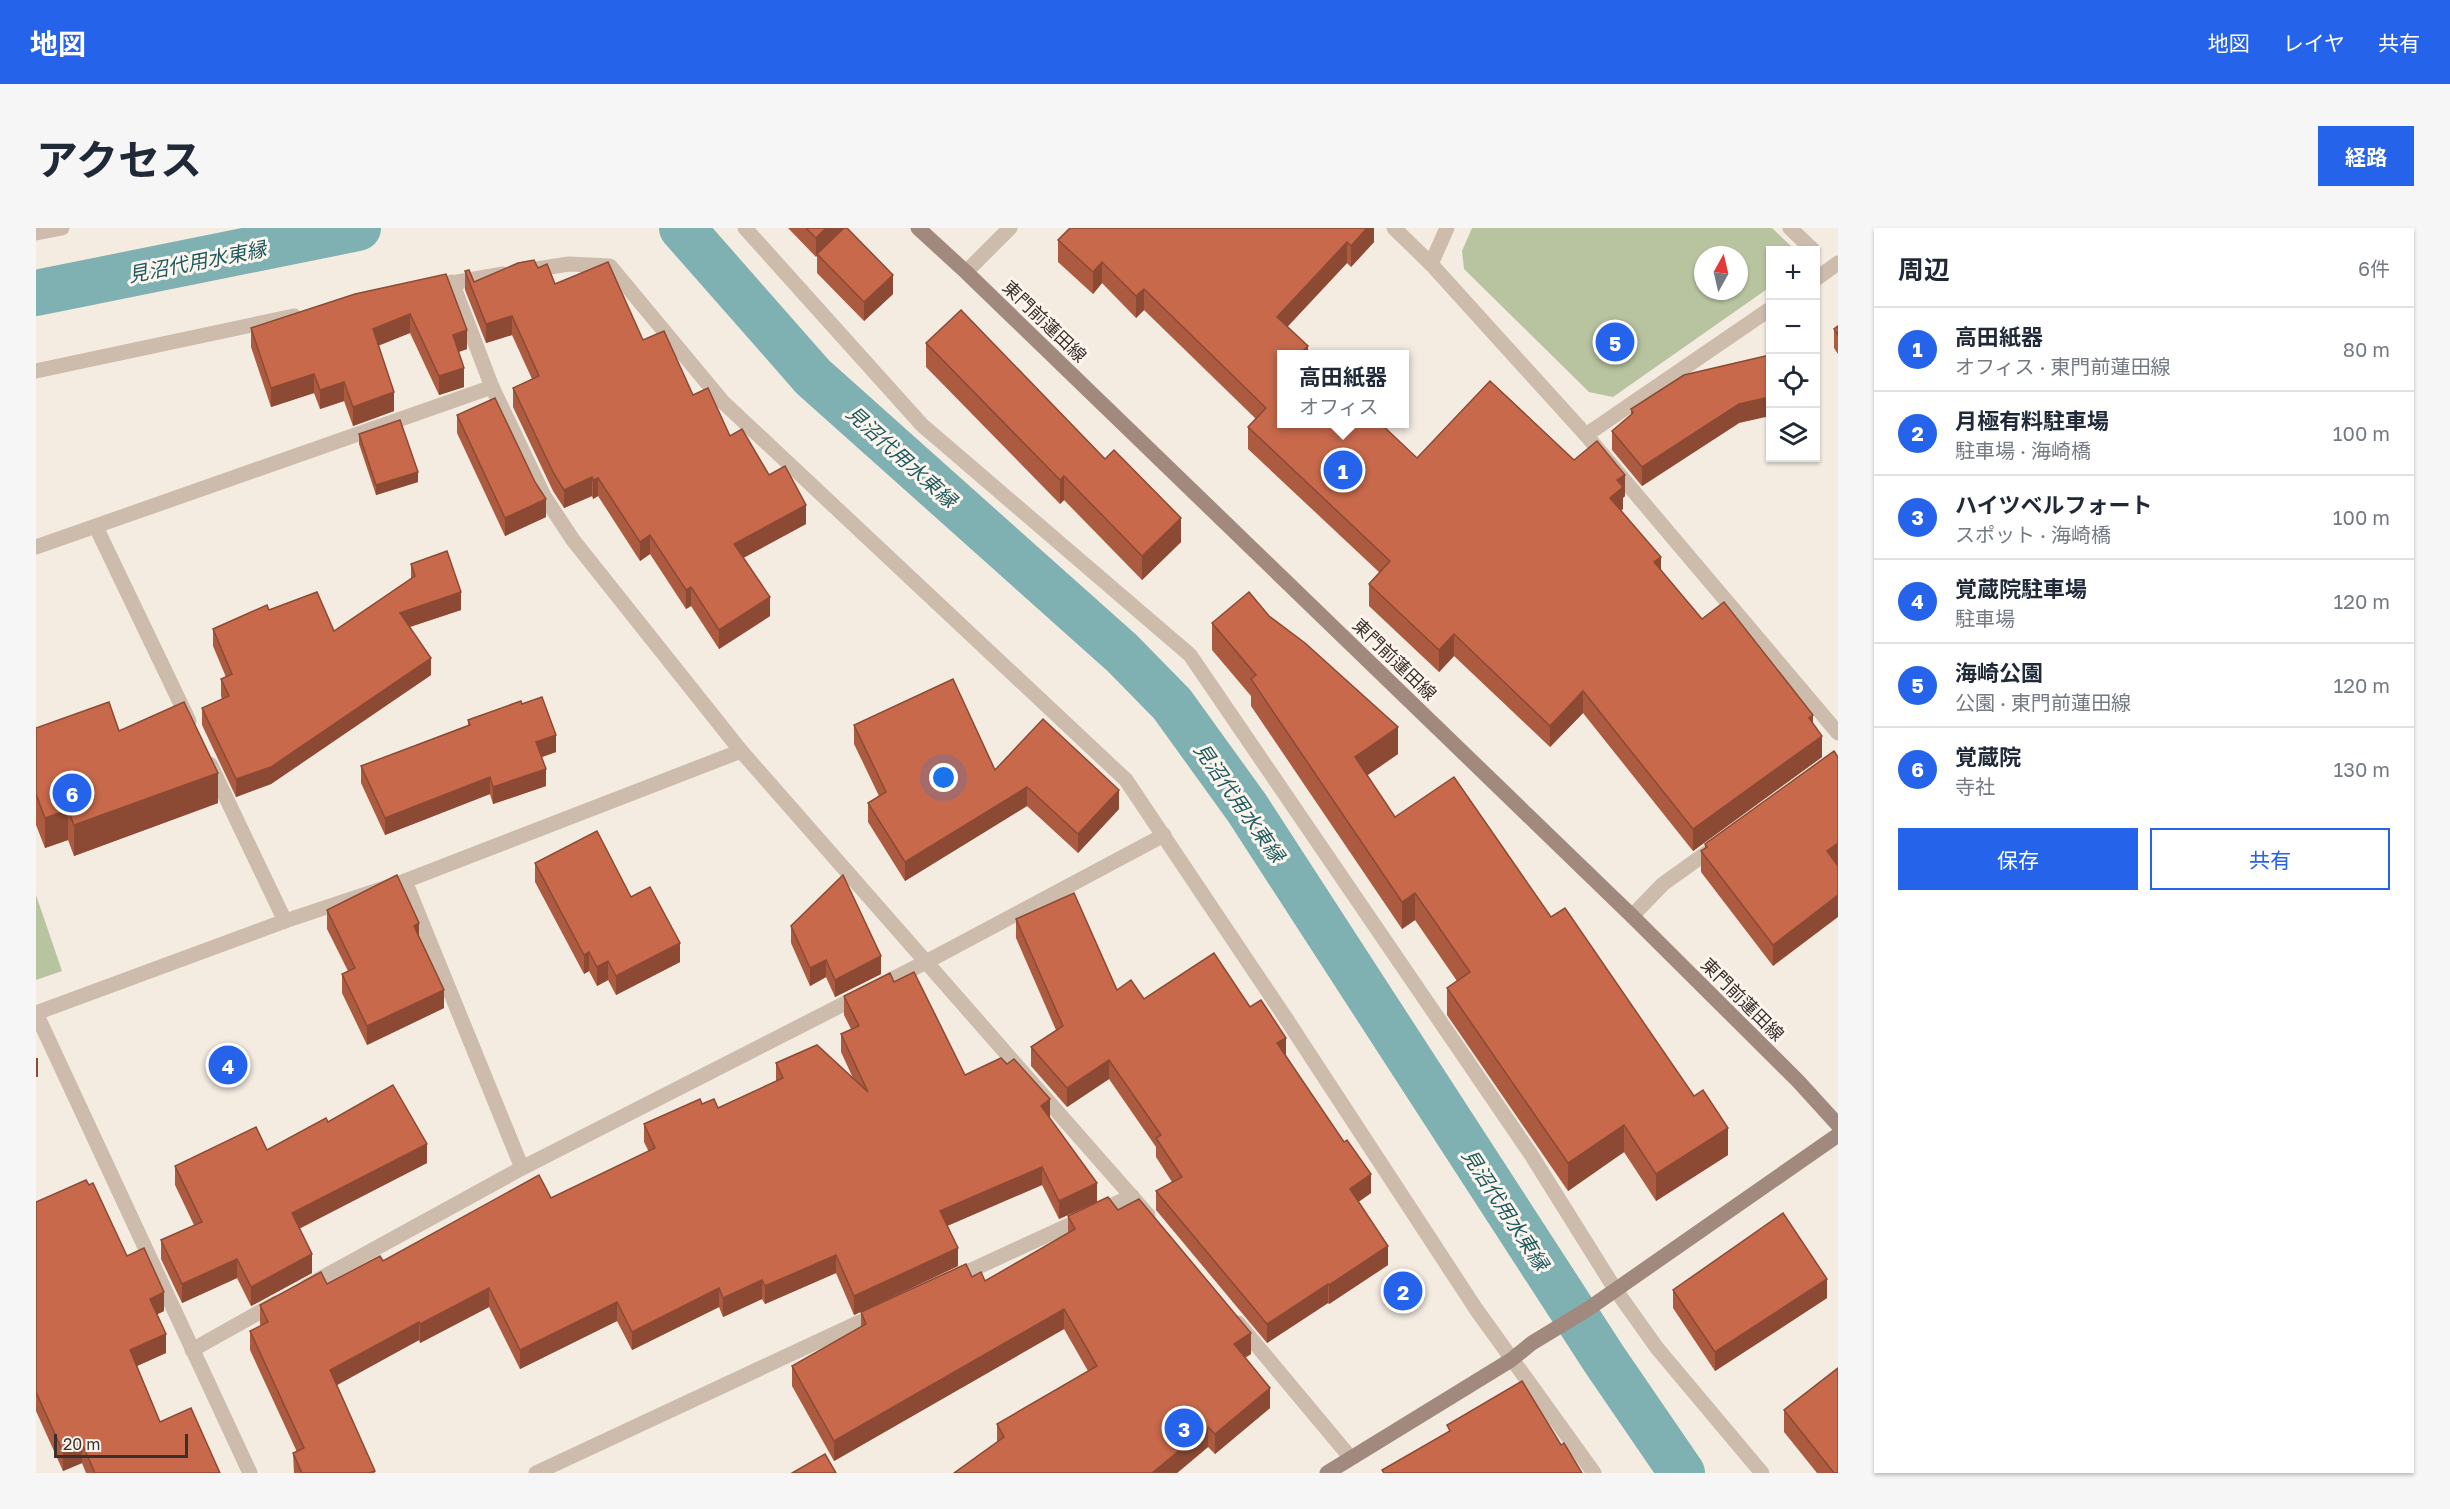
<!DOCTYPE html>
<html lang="ja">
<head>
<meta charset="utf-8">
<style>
	:root { --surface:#fff; --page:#f6f6f7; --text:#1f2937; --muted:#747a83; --line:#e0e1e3; --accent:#2563eb }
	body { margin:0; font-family:"Golos Text","Noto Sans JP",sans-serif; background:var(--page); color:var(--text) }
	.controls { position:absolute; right:18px; top:18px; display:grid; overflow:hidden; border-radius:0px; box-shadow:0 2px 4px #0004 }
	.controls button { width:54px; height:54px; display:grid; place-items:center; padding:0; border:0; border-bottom:2px solid var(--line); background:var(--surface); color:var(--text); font:30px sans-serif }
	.compass { position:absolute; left:1658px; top:18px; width:54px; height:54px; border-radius:50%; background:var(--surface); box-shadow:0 2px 4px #0004; rotate:8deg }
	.scale { position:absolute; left:18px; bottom:15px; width:134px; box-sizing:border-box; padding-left:6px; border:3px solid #3b302b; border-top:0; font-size:16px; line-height:21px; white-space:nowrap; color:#3b302b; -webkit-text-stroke:4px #fbf5ee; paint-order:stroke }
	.you { position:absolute; left:908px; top:550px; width:21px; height:21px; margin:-15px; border:4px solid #fff; border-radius:50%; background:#1a73e8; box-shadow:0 0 0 9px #1a73e833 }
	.badge { display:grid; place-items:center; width:39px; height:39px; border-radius:50%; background:var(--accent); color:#fff; font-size:20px; font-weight:700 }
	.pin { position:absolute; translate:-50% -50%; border:3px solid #fff; box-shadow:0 2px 6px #0006 }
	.popup { position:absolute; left:1241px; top:122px; width:132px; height:78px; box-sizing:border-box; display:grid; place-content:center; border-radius:0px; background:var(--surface); filter:drop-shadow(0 2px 4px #0005); font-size:20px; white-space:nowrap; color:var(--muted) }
	.popup b { font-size:22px; color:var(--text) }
	.popup::after { content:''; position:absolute; left:50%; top:100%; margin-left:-12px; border:12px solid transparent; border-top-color:var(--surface) }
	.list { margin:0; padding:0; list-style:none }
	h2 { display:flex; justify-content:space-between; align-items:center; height:78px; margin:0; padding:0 24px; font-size:26px }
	h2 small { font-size:20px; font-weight:400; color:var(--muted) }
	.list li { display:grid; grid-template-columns:39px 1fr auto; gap:18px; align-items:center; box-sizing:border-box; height:84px; padding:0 24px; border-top:2px solid var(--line) }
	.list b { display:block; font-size:22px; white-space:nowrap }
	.list p { margin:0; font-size:20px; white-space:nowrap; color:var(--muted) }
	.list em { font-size:20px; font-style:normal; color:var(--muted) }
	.actions { display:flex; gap:12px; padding:18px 24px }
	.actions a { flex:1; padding:14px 0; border:2px solid var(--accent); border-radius:0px; text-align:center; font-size:21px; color:var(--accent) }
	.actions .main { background:var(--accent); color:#fff }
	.icon { flex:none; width:33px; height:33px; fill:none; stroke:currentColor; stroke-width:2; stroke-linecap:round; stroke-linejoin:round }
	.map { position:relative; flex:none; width:1802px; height:1245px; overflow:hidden; border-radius:0px }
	header { display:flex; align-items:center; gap:36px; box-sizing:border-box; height:84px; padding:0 30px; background:var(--accent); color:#fff }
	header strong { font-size:28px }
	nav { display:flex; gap:33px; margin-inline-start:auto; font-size:21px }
	.intro { display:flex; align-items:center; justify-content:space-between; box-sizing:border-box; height:144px; padding:0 36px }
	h1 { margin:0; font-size:42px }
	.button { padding:15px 27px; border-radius:0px; background:var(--accent); color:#fff; font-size:21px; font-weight:700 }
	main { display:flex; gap:36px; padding:0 36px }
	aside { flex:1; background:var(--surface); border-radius:0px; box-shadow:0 2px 4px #0004 }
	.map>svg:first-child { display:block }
	.green { fill:#b8c4a0; fill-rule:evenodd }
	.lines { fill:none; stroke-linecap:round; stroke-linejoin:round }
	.canal { stroke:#7fb0b2; stroke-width:46 }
	.lane { stroke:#cdbbac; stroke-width:15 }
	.street { stroke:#cdbbac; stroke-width:15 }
	.secondary { stroke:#a18a7d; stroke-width:15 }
	.wall { fill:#ac5a40 }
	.shaded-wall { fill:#8c4a34 }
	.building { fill:#c8694b; stroke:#8c4a34; stroke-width:1.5 }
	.labels { text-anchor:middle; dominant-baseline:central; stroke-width:6; stroke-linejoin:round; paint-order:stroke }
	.street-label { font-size:18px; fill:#3b302b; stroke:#fbf5ee }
	.water-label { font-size:20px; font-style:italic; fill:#1f5a5e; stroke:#fbf5ee }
</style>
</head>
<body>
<header>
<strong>地図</strong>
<nav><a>地図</a><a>レイヤ</a><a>共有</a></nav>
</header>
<div class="intro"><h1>アクセス</h1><a class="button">経路</a></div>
<main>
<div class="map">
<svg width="1802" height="1245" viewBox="0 0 1802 1245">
	<rect width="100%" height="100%" fill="#f4ebe1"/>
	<!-- green -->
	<g class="green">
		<path d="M1436,0H1736L1759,22H1734V59L1577,169L1553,164L1428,41L1426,23ZM1667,27H1703V63H1667Z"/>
		<polygon points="0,667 26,743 0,752"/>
	</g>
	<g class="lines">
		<!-- canal -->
		<g class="canal">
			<polyline points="646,0 777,149 1086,425 1136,476 1211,580 1568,1131 1646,1245"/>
			<polyline points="0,65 322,0"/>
		</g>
		<!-- lane -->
		<g class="lane">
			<polyline points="709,0 886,197 1154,427 1494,925 1579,1061 1621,1120 1726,1245"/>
			<polyline points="0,5 26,0"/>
		</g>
		<!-- street -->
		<g class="street">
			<polyline points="1358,0 1395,36 1550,207 1802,505"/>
			<polyline points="1754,0 1777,22"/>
			<polyline points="1395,36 1411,0"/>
			<polyline points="494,42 533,36 574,38 687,174 1090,552 1251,792 1440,1081 1558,1245"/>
			<polyline points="930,44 974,0"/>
			<polyline points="1780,51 1802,35"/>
			<polyline points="416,54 456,159 508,268 537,312 705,523 1112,987"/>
			<polyline points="393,59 467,46"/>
			<polyline points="0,143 258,88"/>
			<polyline points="1550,207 1734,81"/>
			<polyline points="60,299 153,493"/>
			<polyline points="0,319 456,159"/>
			<polyline points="174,536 249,693"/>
			<polyline points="369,653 486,940"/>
			<polyline points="1596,688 1627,656 1680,618"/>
			<polyline points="0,785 249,693 369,653 705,523"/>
			<polyline points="0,785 214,1245"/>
			<polyline points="916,1051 1096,968"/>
			<polyline points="271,1058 486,940 890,734 1128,607"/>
			<polyline points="1202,1095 1314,1229"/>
			<polyline points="156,1122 240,1075"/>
			<polyline points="500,1245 843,1085"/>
		</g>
		<!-- secondary -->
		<g class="secondary">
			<polyline points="882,0 930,44 1596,688 1762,853 1802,897"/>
			<polyline points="1291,1245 1475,1132 1496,1115 1552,1081 1802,907"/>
		</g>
	</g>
	<!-- wall -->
	<g class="wall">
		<polygon points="752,0 811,0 857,66 828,93 781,45 781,28 780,29"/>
		<polygon points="1338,0 1338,14 1315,39 1311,35 1251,99 1272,126 1245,126 1381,230 1538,232 1589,268 1587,270 1587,281 1585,282 1625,342 1666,391 1777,495 1786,529 1657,623 1547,485 1514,519 1418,428 1403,444 1333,378 1333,356 1344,345 1212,221 1212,199 1220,191 1108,82 1100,90 1066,55 1057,66 1022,34 1022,12"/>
		<polygon points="502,40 519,56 607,112 694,208 733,247 770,296 707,330 734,388 683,421 655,378 650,381 614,326 604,333 562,268 557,271 556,268 528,280 517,263 477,179 477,160 496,151 476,107 450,115 429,62 429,43 438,54"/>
		<polygon points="410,46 431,121 422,124 428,159 403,167 374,105 342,117 358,183 317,198 308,173 284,181 278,165 235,179 215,119 215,100"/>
		<polygon points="1802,98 1802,126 1798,120 1798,101"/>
		<polygon points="890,115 1145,314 1106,352 1028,272 1024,276 890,139"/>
		<polygon points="1595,181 1703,195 1606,258 1576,222 1576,203 1595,187"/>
		<polygon points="421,187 510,289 469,308 421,205"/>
		<polygon points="323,206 382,254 340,267 323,216"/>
		<polygon points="375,336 425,382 374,399 395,447 235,556 200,569 166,497 166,480 186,471 185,468 185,451 190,449 177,418 177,401 233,382 298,403 375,350"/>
		<polygon points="1233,388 1362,526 1331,547 1359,589 1515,689 1692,927 1620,973 1588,924 1532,963 1411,787 1411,760 1421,753 1379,692 1366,701 1215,478 1215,468 1176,422 1176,395"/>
		<polygon points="486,476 520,524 506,529 510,558 457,576 454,566 349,607 325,555 325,538 432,497 432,492"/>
		<polygon points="818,497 959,542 1083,581 1042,625 991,578 869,653 832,594 832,575 843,568 818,516"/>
		<polygon points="0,500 83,503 182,575 38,628 32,612 9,620 0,597"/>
		<polygon points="1669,616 1801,637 1737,738 1665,644 1665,623 1669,620"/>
		<polygon points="499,635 595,669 644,734 580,767 572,752 561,758 553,743 548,746 499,654"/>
		<polygon points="291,682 383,710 408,780 331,817 306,765 306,746 312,743 291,701"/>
		<polygon points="980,691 1081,762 1108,771 1214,779 1250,827 1335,965 1322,974 1352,1037 1293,1076 1292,1075 1231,1115 1120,982 1120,963 1136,954 1120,929 1120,919 1073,851 1031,879 995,838 995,819 1020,802 980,710"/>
		<polygon points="755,698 845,746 799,769 790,749 774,758 755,715"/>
		<polygon points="858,754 929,847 1014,890 1061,974 1023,991 1006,957 911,998 922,1038 818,1087 800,1045 729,1076 726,1071 687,1089 683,1079 596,1122 581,1093 484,1141 453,1079 384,1115 383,1112 300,1157 339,1245 258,1245 257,1225 261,1224 214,1122 214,1103 225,1098 224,1096 224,1077 291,1056 347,1033 515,970 613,924 608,914 608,896 666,876 682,880 740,854 740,835 817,850 805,824 805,806 815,801 808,787 808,768"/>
		<polygon points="292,894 391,935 263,1001 276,1045 215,1078 201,1050 146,1075 125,1031 125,1012 158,997 139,957 139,938 231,922"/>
		<polygon points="0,974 91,1028 128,1083 121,1086 130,1125 101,1138 124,1194 184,1245 50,1245 46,1235 27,1243 0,1183"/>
		<polygon points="1082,982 1215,1126 1209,1129 1234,1180 1179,1226 1172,1219 1141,1245 918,1245 961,1214 961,1196 1052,1143 1028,1101 798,1233 756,1158 756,1138 825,1099 825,1084 936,1049 949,1053 1032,1005 1032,988"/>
		<polygon points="1637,1062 1791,1070 1679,1143 1637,1080"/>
		<polygon points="1748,1182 1802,1245 1781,1245 1748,1204"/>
	</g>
	<!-- shaded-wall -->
	<g class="shaded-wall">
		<polygon points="790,0 810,0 781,26 780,29 780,10"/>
		<polygon points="1331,0 1338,0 1338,14 1315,39 1315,18"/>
		<polygon points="1311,14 1311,35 1241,110 1241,89"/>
		<polygon points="1066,34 1066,55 1057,66 1057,44"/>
		<polygon points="857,47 857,66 828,93 828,74"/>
		<polygon points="1108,61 1108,82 1100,90 1100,68"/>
		<polygon points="374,86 374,105 337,120 337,101"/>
		<polygon points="476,88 476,107 450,115 450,96"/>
		<polygon points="431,102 431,121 417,126 417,107"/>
		<polygon points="1272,118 1272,126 1267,126 1267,123"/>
		<polygon points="428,140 428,159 403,167 403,148"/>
		<polygon points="278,146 278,165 235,179 235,160"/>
		<polygon points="308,154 308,173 284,181 284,162"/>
		<polygon points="358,164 358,183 317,198 317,179"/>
		<polygon points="1734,169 1734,188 1703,195 1606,258 1606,239 1703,176"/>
		<polygon points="382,244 382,254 340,267 340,257"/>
		<polygon points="1589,247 1589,268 1587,270 1587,281 1574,291 1574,270 1581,252"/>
		<polygon points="1028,248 1028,272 1024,276 1024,252"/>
		<polygon points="556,249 556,268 528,280 528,262"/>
		<polygon points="562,250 562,268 557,271 557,252"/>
		<polygon points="510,271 510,289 469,308 469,290"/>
		<polygon points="770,277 770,296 698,335 698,316"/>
		<polygon points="1145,290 1145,314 1106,352 1106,328"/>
		<polygon points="614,307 614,326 604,333 604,314"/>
		<polygon points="1625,329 1625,350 1618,334"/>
		<polygon points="655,359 655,378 650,381 650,362"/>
		<polygon points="425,364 425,382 364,402 364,385"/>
		<polygon points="734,369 734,388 683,421 683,402"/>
		<polygon points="1418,406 1418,428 1403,444 1403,422"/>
		<polygon points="395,430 395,447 235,556 200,569 200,551"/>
		<polygon points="1547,463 1547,485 1514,519 1514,498"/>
		<polygon points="1777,487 1777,508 1773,490"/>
		<polygon points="1362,499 1362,526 1319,556 1319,529"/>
		<polygon points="520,507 520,524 500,531 500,514"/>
		<polygon points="1786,508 1786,529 1657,623 1657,601"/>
		<polygon points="510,541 510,558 457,576 457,559"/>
		<polygon points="182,545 182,575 38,628 38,597"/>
		<polygon points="454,549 454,566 349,607 349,590"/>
		<polygon points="991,559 991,578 869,653 869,634"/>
		<polygon points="1083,562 1083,581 1042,625 1042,606"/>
		<polygon points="32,582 32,612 9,620 9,590"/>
		<polygon points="1802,615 1802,637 1791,645 1791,623"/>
		<polygon points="1379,665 1379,692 1366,701 1366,674"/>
		<polygon points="1802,667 1802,689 1737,738 1737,717"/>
		<polygon points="383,695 383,714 378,698"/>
		<polygon points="644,715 644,734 580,767 580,748"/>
		<polygon points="553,724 553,743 548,746 548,727"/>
		<polygon points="845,728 845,746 799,769 799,752"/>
		<polygon points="790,732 790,749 774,758 774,740"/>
		<polygon points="572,733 572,752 561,758 561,739"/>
		<polygon points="408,762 408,780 331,817 331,798"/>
		<polygon points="1250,810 1250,828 1241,815"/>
		<rect x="0" y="830" width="2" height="19"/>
		<polygon points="1073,832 1073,851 1031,879 1031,860"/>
		<polygon points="1014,871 1014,890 1005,896 1005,878"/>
		<polygon points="1588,897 1588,924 1532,963 1532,935"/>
		<polygon points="1692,900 1692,927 1620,973 1620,946"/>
		<polygon points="391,916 391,935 256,1004 256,985"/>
		<polygon points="1006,939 1006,957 904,1001 904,983"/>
		<polygon points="1335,946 1335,965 1314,980 1314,961"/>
		<polygon points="1061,955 1061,974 1023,991 1023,973"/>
		<polygon points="1352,1018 1352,1037 1293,1076 1293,1057"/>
		<polygon points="922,1020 922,1038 818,1087 818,1068"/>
		<polygon points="276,1026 276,1045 215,1078 215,1059"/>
		<polygon points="800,1027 800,1045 729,1076 729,1058"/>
		<polygon points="201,1031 201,1050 146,1075 146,1056"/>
		<polygon points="1791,1051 1791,1070 1679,1143 1679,1124"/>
		<polygon points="726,1052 726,1071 687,1089 687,1070"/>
		<polygon points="1292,1056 1292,1075 1231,1115 1231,1096"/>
		<polygon points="453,1060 453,1079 384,1115 384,1096"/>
		<polygon points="683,1060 683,1079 596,1122 596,1104"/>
		<polygon points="128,1064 128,1083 114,1090 114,1071"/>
		<polygon points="581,1074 581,1093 484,1141 484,1122"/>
		<polygon points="1028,1081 1028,1101 798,1233 798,1213"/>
		<polygon points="383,1094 383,1112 294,1161 294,1142"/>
		<polygon points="1215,1105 1215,1126 1198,1137 1198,1116"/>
		<polygon points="130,1106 130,1125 94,1141 94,1122"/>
		<polygon points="1234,1160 1234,1180 1179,1226 1179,1206"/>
		<polygon points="1172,1199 1172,1219 1141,1245 1116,1245"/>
		<polygon points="46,1216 46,1235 27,1243 27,1224"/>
	</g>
	<!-- building -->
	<g class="building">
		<polygon points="770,0 790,0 780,10"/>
		<polygon points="808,0 811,0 857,47 828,74 781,26"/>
		<polygon points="1034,0 1331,0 1315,18 1311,14 1241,89 1272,118 1267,123 1271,126 1245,126 1245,195 1344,195 1381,230 1454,153 1538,232 1561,213 1589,247 1581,252 1587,259 1574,270 1625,329 1618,334 1666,391 1688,374 1777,487 1773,490 1786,508 1657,601 1547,463 1514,498 1418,406 1403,422 1333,356 1354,333 1212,199 1230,180 1108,61 1100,68 1066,34 1057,44 1022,12"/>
		<polygon points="498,32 502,40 511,36 519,56 572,34 607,112 628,103 657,167 672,160 694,208 706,201 733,247 749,238 770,277 698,316 734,369 683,402 655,359 650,362 614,307 604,314 562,250 557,252 556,249 528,262 517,244 477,160 503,148 476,88 450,96 429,43 433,42 438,54 482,35"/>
		<polygon points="410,46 431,102 417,107 428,140 403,148 374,86 337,101 358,164 317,179 308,154 284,162 278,146 235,160 215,100 319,66"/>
		<polygon points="925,82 1069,231 1078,222 1145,290 1106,328 1028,248 1024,252 890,115"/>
		<polygon points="1802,98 1802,107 1798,101"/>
		<polygon points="1734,127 1734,169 1703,176 1606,239 1576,203 1597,185 1595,181 1648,147"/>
		<polygon points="459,170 499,254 510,271 469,290 421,187"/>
		<polygon points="364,192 382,244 340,257 323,206"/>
		<polygon points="411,323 425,364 364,385 395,430 235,539 200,551 166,480 193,468 185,451 196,446 177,401 231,377 233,382 281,364 298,403 379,348 375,336"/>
		<polygon points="1213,364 1233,388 1269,415 1362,499 1319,529 1359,589 1418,549 1515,689 1529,680 1658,868 1667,862 1692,900 1620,946 1588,897 1532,935 1411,760 1434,744 1379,665 1366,674 1215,451 1220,447 1176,395"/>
		<polygon points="917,451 959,542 1007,491 1083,562 1042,606 991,559 869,634 832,575 850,564 818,497"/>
		<polygon points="506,469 520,507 500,514 510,541 457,559 454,549 349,590 325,538 434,497 432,492 485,473 486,476"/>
		<polygon points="73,474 83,503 148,474 182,545 38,597 32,582 9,590 0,566 0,500"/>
		<polygon points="1798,523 1802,529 1802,615 1791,623 1802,638 1802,667 1737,717 1665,623 1671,619 1669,616"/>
		<polygon points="561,603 595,669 614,659 644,715 580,748 572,733 561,739 553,724 548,727 499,635"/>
		<polygon points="361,647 383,695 378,698 408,762 331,798 306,746 319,740 291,682"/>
		<polygon points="807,647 845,728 799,752 790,732 774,740 755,698"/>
		<polygon points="1038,665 1081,762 1095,752 1108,771 1178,725 1214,779 1225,772 1250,810 1241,815 1308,914 1311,912 1335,946 1314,961 1352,1018 1293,1057 1292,1056 1231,1096 1120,963 1146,949 1120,910 1125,907 1073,832 1031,860 995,819 1027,798 980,691"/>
		<polygon points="878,744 929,847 965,830 971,836 978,831 1014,871 1005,878 1061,955 1023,973 1006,939 904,983 922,1020 818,1068 800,1027 729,1058 726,1052 687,1070 683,1060 596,1104 581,1074 484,1122 453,1060 384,1096 383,1094 294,1142 339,1243 333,1245 266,1245 257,1225 268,1220 214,1103 232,1094 224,1077 285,1044 291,1056 344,1028 347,1033 503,947 515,970 619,920 608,896 664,871 666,876 678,871 682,880 747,850 740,835 781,817 832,864 805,806 823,798 808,768 854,745 858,754"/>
		<polygon points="357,857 391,916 256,985 276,1026 215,1059 201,1031 146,1056 125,1012 166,994 139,938 220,899 231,922 290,890 292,894"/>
		<polygon points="50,952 53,957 57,955 91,1028 108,1020 128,1064 114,1071 130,1106 94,1122 124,1194 155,1180 184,1245 59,1245 46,1216 27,1224 0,1164 0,974"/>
		<polygon points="1072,969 1082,982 1103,971 1215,1105 1198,1116 1234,1160 1179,1206 1172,1199 1116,1245 918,1245 968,1209 961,1196 1061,1138 1028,1081 798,1213 756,1138 830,1096 825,1084 930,1036 936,1049 945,1044 949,1053 1039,1001 1032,988"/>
		<polygon points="1747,985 1791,1051 1679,1124 1637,1062"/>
		<polygon points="1802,1140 1802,1245 1798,1245 1748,1182"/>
		<polygon points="1486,1153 1525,1217 1528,1215 1546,1245 1348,1245 1346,1242 1414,1203 1411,1197"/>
		<polygon points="789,1226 800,1245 756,1245"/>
	</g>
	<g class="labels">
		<!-- street labels -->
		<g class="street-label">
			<text transform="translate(1009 93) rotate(44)">東門前蓮田線</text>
			<text transform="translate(1359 431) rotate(44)">東門前蓮田線</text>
			<text transform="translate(1707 771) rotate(45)">東門前蓮田線</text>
		</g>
		<!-- water labels -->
		<g class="water-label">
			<text transform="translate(161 33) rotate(-11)">見沼代用水東縁</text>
			<text transform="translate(866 228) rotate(42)">見沼代用水東縁</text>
			<text transform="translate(1204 574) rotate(55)">見沼代用水東縁</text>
			<text transform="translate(1470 981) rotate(57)">見沼代用水東縁</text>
		</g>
	</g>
</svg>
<div class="controls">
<button>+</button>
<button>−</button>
<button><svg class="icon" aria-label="locate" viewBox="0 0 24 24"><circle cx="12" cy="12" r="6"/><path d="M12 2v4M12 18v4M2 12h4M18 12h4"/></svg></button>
<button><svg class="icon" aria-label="layers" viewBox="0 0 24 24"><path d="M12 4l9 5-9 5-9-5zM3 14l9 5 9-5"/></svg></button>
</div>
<svg class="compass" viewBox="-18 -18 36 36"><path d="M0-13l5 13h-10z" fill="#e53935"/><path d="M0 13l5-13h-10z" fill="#747a83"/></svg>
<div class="scale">20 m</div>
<div class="you"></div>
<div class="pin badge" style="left:1307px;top:242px">1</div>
<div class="popup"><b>高田紙器</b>オフィス</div>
<div class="pin badge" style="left:1367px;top:1063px">2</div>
<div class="pin badge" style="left:1148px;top:1200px">3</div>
<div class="pin badge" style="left:192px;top:837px">4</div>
<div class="pin badge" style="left:1579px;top:114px">5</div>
<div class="pin badge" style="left:36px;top:565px">6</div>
</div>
<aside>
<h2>周辺<small>6件</small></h2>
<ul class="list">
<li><span class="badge">1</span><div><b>高田紙器</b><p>オフィス · 東門前蓮田線</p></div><em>80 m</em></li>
<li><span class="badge">2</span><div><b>月極有料駐車場</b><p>駐車場 · 海崎橋</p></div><em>100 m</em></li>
<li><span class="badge">3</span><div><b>ハイツベルフォート</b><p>スポット · 海崎橋</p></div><em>100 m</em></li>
<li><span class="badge">4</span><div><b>覚蔵院駐車場</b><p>駐車場</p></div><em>120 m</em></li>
<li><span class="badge">5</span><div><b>海崎公園</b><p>公園 · 東門前蓮田線</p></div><em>120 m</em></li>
<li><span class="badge">6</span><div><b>覚蔵院</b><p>寺社</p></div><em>130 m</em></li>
</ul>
<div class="actions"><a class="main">保存</a><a>共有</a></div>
</aside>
</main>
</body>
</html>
